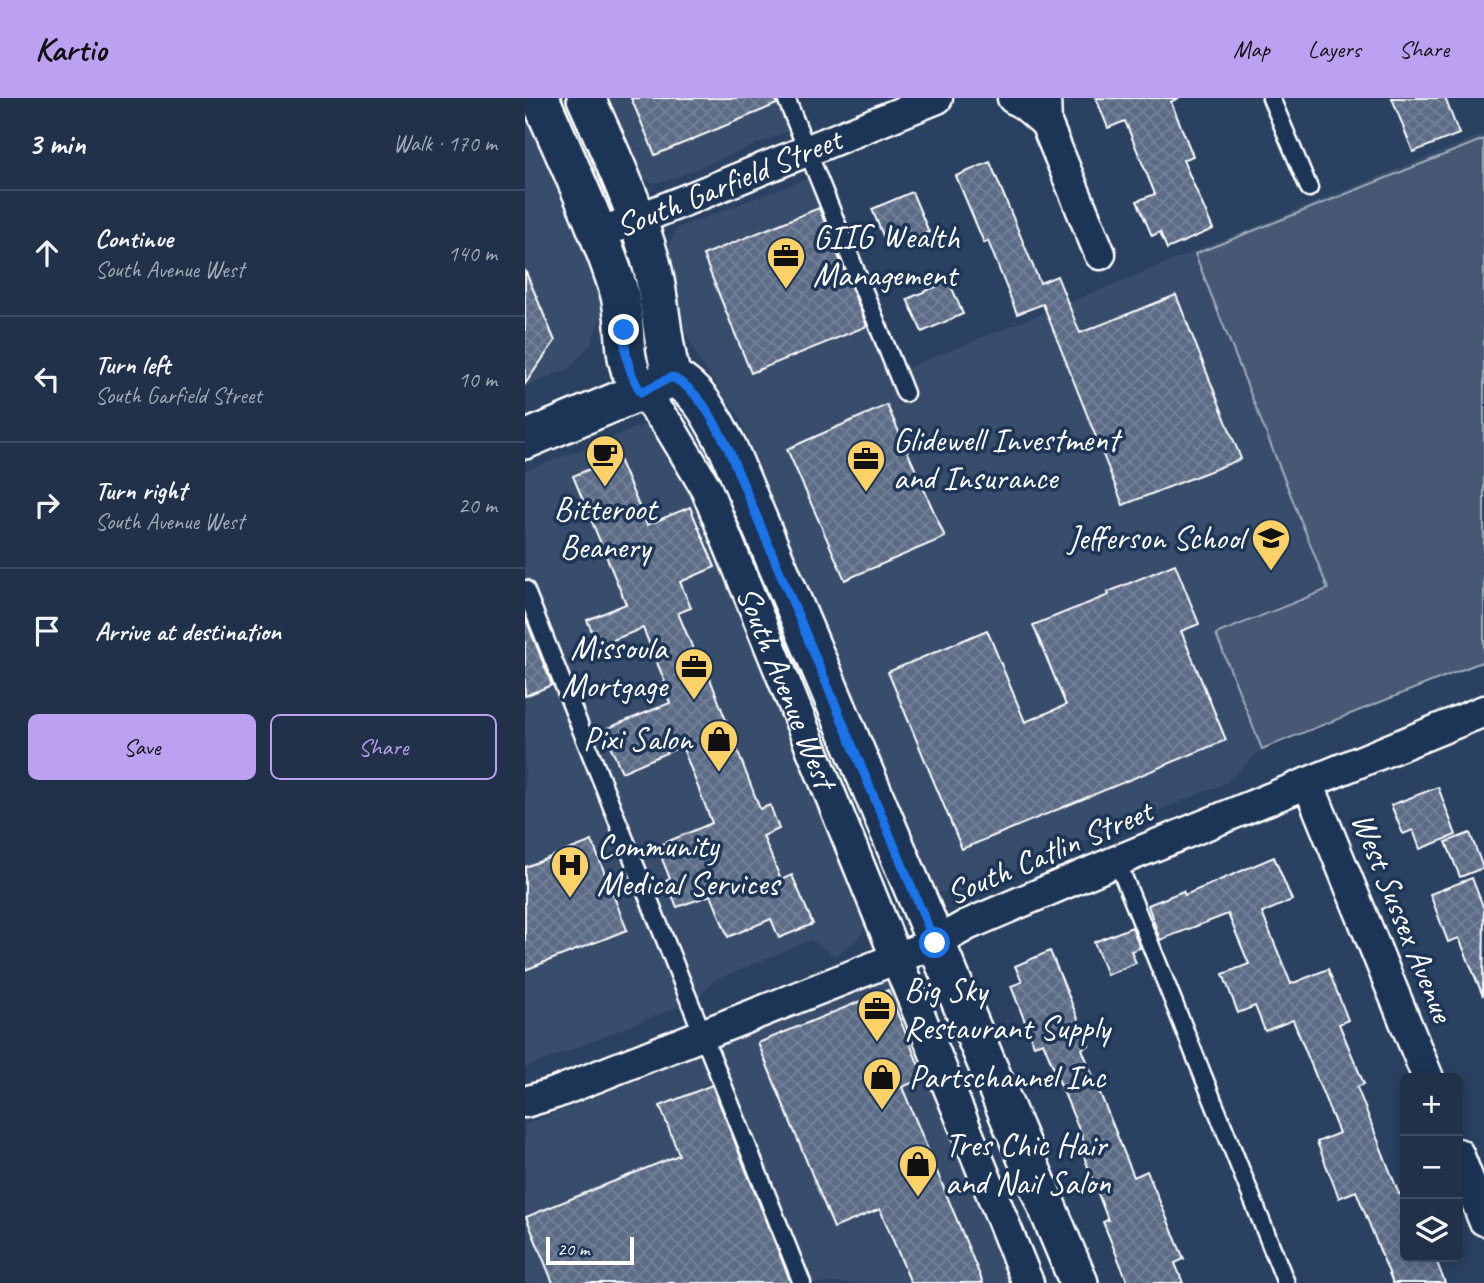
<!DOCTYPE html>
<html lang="en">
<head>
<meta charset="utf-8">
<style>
	:root { --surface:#203149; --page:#283950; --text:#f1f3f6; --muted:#a2a9b4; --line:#3d4c61; --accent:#bca0f2 }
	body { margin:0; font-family:Caveat,sans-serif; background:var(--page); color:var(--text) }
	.controls { position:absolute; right:21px; bottom:21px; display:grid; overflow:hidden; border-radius:10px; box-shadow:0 4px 18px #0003 }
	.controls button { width:63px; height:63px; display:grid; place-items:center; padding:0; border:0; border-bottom:2px solid var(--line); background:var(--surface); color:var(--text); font:35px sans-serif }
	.scale { position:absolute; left:21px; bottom:18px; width:88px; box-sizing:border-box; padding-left:7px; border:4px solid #fff; border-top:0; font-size:19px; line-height:24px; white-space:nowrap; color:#fff; -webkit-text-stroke:5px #1d3557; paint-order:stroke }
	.stop { position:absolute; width:21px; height:21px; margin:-16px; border:5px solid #1a73e8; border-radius:50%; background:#fff }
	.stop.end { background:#1a73e8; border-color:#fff; box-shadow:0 2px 7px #0008 }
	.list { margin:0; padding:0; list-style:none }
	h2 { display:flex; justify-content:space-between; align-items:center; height:91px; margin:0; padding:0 28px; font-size:30px }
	h2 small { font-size:23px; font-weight:400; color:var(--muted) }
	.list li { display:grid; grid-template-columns:46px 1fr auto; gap:21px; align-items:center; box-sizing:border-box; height:126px; padding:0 28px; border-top:2px solid var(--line) }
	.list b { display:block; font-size:26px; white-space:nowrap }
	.list p { margin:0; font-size:23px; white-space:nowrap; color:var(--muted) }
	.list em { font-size:23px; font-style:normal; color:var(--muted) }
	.actions { display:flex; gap:14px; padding:21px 28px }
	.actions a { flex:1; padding:16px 0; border:2px solid var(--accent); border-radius:10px; text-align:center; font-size:24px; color:var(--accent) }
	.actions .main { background:var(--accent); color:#111 }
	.icon { flex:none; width:38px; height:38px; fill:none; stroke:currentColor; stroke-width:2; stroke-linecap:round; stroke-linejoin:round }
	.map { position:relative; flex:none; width:959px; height:1185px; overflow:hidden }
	header { display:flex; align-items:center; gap:42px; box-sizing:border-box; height:98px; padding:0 35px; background:var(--accent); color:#111 }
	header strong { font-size:33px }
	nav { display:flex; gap:38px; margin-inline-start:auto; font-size:24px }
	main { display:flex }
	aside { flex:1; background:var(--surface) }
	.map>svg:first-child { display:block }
	.built { fill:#394e6c }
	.park { fill:#465975; stroke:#a2acba; stroke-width:2 }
	.building { fill:url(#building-cross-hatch); stroke:#fff; stroke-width:2 }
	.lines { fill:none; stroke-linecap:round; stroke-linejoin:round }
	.service-casing { stroke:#fff; stroke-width:21 }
	.minor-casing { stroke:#fff; stroke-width:35 }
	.tertiary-casing { stroke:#fff; stroke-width:42 }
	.service { stroke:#1d3557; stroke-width:16 }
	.minor { stroke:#1d3557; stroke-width:30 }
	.tertiary { stroke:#1d3557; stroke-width:37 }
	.route { stroke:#1a73e8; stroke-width:9 }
	.labels { text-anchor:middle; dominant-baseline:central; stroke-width:7; stroke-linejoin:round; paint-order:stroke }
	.street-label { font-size:33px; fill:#fff; stroke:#1d3557 }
	.poi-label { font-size:33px; fill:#fff; stroke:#1d3557; text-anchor:start }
</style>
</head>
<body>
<header>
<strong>Kartio</strong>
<nav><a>Map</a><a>Layers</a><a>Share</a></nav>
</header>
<main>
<aside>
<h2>3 min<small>Walk · 170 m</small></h2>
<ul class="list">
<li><svg class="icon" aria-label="ahead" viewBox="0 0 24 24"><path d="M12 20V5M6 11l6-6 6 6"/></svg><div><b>Continue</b><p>South Avenue West</p></div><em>140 m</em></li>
<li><svg class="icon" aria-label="left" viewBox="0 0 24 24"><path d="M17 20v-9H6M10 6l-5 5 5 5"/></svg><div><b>Turn left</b><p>South Garfield Street</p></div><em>10 m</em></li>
<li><svg class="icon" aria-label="right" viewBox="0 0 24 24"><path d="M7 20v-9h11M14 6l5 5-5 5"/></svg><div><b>Turn right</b><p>South Avenue West</p></div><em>20 m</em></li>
<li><svg class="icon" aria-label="arrive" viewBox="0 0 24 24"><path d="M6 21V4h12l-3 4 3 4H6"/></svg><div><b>Arrive at destination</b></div></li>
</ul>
<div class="actions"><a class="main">Save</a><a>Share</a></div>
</aside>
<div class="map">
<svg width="959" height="1185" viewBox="0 0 959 1185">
	<defs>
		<pattern id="building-cross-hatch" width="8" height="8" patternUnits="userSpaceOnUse" patternTransform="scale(1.75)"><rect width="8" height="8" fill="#5b6c86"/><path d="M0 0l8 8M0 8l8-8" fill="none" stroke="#748298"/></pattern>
	</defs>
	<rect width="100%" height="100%" fill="#2a4161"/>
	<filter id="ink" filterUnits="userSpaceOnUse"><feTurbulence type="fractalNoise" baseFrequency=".0143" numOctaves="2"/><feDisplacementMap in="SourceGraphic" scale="14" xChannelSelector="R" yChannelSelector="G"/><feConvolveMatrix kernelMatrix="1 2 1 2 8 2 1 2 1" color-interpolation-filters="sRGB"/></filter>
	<g filter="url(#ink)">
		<!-- built -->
		<g class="built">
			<polygon points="0,0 73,155 79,210 66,246 43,271 0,289"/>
			<polygon points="80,0 261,0 273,29 142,83 127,85 111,74"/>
			<polygon points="959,36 959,563 737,651 701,685 435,794 402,794 214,318 174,263 156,224 145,169 144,146 152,130 292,77 372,274"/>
			<polygon points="127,324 147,347 344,825 330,844 310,858 286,842 188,883 174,900 0,970 0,373"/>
			<polygon points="363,881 374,887 493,1185 0,1185 0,1027"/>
		</g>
		<!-- park -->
		<polygon class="park" points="959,41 959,563 737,651 691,536 803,491 670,156"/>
		<!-- building -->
		<g class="building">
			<polygon points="106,0 251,0 252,6 130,57"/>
			<polygon points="571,0 653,0 646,4 668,58 658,62 688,131 642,151 635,134 627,138 612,103 630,96 600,23 583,30"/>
			<polygon points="867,0 920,0 934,36 888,54"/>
			<polygon points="465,64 515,185 532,178 555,235 651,197 716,361 598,407 518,206 492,216 463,143 459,145 431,78"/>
			<polygon points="387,94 404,134 363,150 347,111"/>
			<polygon points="294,110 342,228 226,275 178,157"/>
			<polygon points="0,172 30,243 0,286"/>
			<polygon points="424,183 438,216 397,234 382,201"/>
			<polygon points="362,307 420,439 320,482 262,351"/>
			<polygon points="93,359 122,427 165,409 190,469 155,484 166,510 153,515 178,575 182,573 235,711 245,707 254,731 238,738 256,782 267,777 288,826 254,840 246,821 203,839 186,797 152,809 141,783 145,781 132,748 187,725 157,648 97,674 78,632 145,605 139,590 142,589 118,530 73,548 62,522 101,506 48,378"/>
			<polygon points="650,466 674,526 656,533 701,642 437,751 363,574 462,532 500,624 541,607 508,527 584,497 583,494"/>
			<polygon points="0,519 27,587 0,598"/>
			<polygon points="913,689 931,737 895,751 888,732 878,736 866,707"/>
			<polygon points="945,735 958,770 935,779 921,744"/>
			<polygon points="67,743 102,832 0,872 0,769"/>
			<polygon points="749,759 767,802 737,815 766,886 803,871 823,922 814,926 839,986 832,989 874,1096 880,1093 880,1159 910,1159 920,1185 868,1185 831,1093 814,1100 792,1044 814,1035 768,922 740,933 730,908 713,915 698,876 724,866 703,816 635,842 623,807 658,793 660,797"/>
			<polygon points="947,780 959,811 958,898 934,840 923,844 905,796"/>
			<polygon points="607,829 615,850 606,853 611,865 582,877 569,844"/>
			<polygon points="525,853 564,947 557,951 609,1079 622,1073 659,1161 650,1165 658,1185 603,1185 578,1124 583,1122 555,1048 560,1046 518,944 509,947 486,888 497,884 490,868"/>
			<polygon points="363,892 399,980 377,989 458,1185 386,1185 355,1111 309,1130 233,945"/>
			<polygon points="187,987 266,1185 28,1185 1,1119 154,1057 135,1008"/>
		</g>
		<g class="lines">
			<!-- service casing -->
			<g class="service-casing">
				<g id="service">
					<polyline points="261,0 380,295"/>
					<polyline points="746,0 784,90"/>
					<polyline points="0,491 277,1185"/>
					<polyline points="592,763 761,1185"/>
				</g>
			</g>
			<!-- minor casing -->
			<g class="minor-casing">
				<g id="minor">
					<polyline points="488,0 500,7 521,25"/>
					<polyline points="520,0 521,25 575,156"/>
					<path id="s1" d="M73,135L114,121L412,0"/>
					<path id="s2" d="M116,294L144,328L181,390L503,1185"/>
					<polyline points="783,685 903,980"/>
					<polyline points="0,1004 30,995 410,845 442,827 592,763 959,613"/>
					<polyline points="933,1056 959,1122"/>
				</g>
			</g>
			<!-- tertiary casing -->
			<g class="tertiary-casing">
				<g id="tertiary">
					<path d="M15,0C42,63 72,125 93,190C105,229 92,257 116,294"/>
					<path d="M61,0C85,54 110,107 126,164C136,202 136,242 147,279C177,295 188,322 203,350L554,1185"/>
					<polyline points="0,342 138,284"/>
				</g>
			</g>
			<!-- service -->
			<use href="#service" class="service"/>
			<!-- minor -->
			<use href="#minor" class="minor"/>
			<!-- tertiary -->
			<use href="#tertiary" class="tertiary"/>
		</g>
	</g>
	<g class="lines" filter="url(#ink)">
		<!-- route -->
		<path class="route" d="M99,232C100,256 103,274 116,294L147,279C176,294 188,322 203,350L410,845"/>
	</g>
	<!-- icons -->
	<defs>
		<g id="office-pin" transform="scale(2.0125)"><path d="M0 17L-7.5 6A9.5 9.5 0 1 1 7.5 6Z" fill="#ffd166" stroke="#1d3557"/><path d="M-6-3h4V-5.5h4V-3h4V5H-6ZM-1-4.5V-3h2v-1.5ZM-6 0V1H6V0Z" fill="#111"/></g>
		<g id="cafe-pin" transform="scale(2.0125)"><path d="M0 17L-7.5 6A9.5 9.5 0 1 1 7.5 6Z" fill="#ffd166" stroke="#1d3557"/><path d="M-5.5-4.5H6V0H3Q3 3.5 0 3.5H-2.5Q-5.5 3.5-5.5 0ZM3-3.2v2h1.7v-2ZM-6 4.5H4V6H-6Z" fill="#111"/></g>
		<g id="school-pin" transform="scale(2.0125)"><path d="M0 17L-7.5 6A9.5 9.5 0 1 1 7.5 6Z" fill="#ffd166" stroke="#1d3557"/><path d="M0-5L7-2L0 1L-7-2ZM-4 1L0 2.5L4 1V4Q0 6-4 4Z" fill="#111"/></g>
		<g id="shop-pin" transform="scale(2.0125)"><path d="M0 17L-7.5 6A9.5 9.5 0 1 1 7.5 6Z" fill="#ffd166" stroke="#1d3557"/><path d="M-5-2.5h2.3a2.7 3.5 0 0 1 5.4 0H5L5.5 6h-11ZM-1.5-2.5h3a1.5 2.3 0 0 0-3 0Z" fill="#111"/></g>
		<g id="hospital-pin" transform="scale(2.0125)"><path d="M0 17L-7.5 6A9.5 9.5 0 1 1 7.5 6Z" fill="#ffd166" stroke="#1d3557"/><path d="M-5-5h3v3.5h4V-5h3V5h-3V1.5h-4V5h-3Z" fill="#111"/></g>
	</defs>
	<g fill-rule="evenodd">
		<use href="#office-pin" x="261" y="158"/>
		<use href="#cafe-pin" x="80" y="356"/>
		<use href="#office-pin" x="341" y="361"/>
		<use href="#school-pin" x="746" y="440"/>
		<use href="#office-pin" x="169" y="569"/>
		<use href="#shop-pin" x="194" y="641"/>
		<use href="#hospital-pin" x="45" y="767"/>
		<use href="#office-pin" x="352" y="911"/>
		<use href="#shop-pin" x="357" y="979"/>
		<use href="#shop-pin" x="393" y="1066"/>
	</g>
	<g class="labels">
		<!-- street labels -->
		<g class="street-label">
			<text stroke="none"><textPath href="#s1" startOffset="140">South Garfield Street</textPath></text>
			<text stroke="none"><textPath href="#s2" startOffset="331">South Avenue West</textPath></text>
			<text transform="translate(524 754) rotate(-23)">South Catlin Street</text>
			<text transform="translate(878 819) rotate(68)">West Sussex Avenue</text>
		</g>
		<!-- poi labels -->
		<g class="poi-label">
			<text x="288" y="139">GIIG Wealth<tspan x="288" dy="38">Management</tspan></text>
			<text x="368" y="342">Glidewell Investment<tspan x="368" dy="38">and Insurance</tspan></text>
			<text x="80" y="411" text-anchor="middle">Bitteroot<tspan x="80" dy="38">Beanery</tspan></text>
			<text x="719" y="440" text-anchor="end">Jefferson School</text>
			<text x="142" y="550" text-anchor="end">Missoula<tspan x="142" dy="38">Mortgage</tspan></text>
			<text x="167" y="641" text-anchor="end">Pixi Salon</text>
			<text x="72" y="748">Community<tspan x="72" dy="38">Medical Services</tspan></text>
			<text x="379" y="892">Big Sky<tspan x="379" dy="38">Restaurant Supply</tspan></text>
			<text x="384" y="979">Partschannel Inc</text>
			<text x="420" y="1047">Tres Chic Hair<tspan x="420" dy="38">and Nail Salon</tspan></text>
		</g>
	</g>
</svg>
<div class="controls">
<button>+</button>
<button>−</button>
<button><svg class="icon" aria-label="layers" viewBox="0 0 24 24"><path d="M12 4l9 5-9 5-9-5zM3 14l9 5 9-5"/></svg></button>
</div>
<div class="scale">20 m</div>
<div class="stop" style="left:410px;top:845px"></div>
<div class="stop end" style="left:99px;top:232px"></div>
</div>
</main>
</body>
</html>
